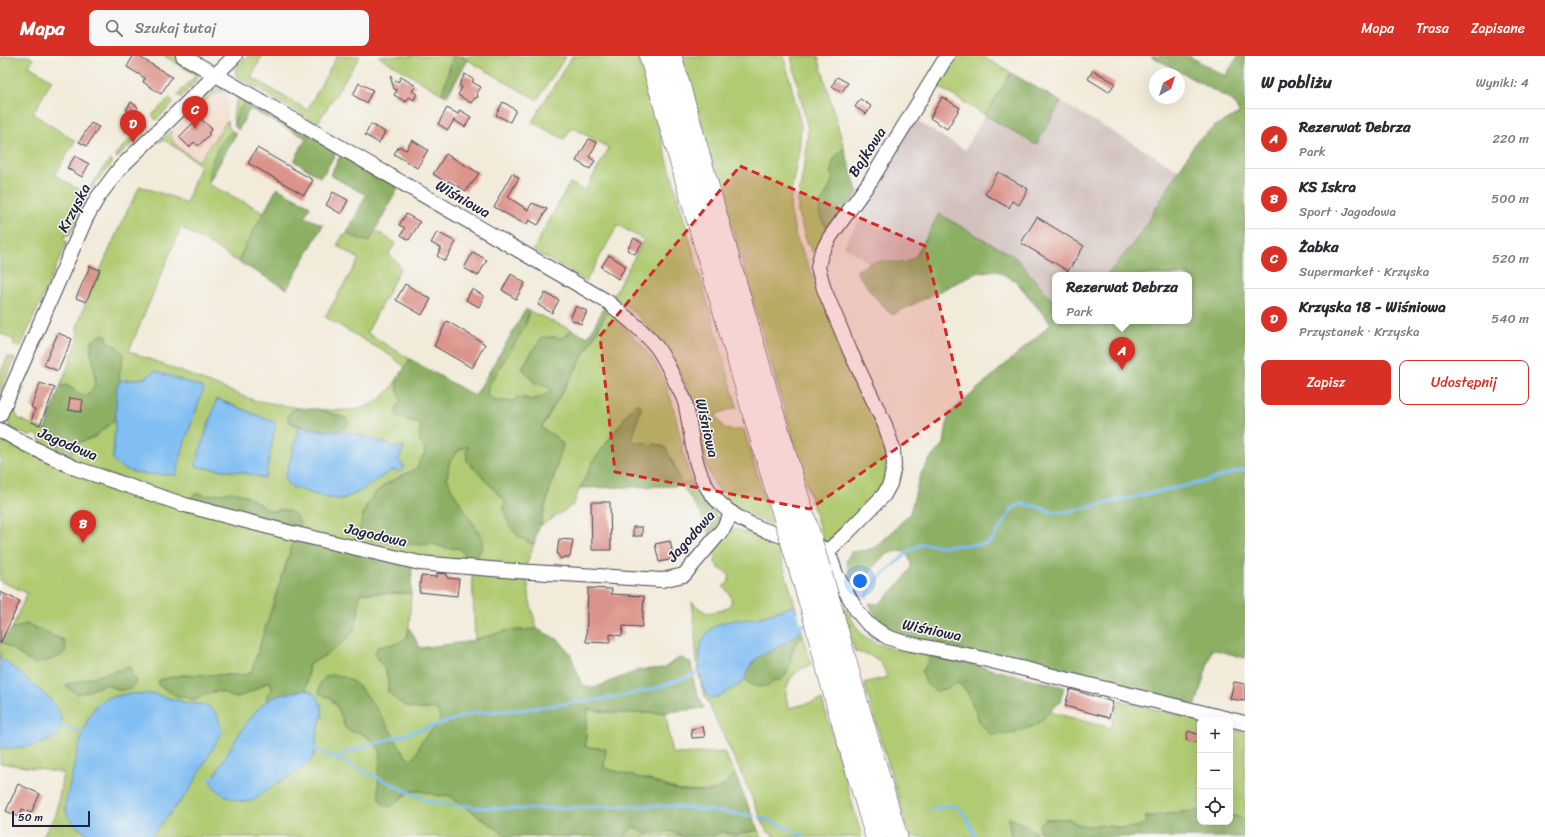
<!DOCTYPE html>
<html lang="pl">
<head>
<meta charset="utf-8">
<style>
	:root { --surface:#fff; --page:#f7f7f7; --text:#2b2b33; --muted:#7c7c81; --line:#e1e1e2; --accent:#d93025 }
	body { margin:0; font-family:Sriracha,sans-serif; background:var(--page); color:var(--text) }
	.controls { position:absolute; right:12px; bottom:12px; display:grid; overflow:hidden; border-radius:8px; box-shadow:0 4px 16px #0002 }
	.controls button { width:36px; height:36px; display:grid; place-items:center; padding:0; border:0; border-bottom:1px solid var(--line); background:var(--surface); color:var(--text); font:20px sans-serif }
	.compass { position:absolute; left:1149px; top:12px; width:36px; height:36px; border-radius:50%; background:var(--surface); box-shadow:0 4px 16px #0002; rotate:39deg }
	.scale { position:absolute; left:12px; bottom:10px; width:78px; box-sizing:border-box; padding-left:4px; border:2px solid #22223b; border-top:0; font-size:11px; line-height:14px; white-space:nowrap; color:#22223b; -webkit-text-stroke:3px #f6f6f2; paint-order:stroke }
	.you { position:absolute; left:860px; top:525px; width:14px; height:14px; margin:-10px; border:3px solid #fff; border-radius:50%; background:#1a73e8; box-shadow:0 0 0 6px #1a73e833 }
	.badge { display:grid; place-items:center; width:26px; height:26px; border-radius:50%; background:var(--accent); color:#fff; font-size:13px; font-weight:700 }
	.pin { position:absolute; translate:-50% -33px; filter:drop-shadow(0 1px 2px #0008) }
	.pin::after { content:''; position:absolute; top:21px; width:14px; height:12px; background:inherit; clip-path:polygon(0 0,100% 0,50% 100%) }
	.popup { position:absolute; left:1052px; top:216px; width:140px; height:52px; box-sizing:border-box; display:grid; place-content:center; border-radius:8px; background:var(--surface); filter:drop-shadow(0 1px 3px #0005); font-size:13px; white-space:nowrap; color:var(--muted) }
	.popup b { font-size:15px; color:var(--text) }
	.popup::after { content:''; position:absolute; left:50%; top:100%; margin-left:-8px; border:8px solid transparent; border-top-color:var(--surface) }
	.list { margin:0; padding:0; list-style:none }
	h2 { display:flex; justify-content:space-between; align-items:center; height:52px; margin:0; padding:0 16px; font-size:17px }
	h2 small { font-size:13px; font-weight:400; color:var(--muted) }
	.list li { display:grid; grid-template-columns:26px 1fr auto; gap:12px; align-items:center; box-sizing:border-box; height:60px; padding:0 16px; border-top:1px solid var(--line) }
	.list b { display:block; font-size:15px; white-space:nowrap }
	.list p { margin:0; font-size:13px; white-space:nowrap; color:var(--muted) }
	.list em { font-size:13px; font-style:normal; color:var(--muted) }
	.actions { display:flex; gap:8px; padding:12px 16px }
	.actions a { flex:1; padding:9px 0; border:1px solid var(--accent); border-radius:8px; text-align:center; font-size:14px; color:var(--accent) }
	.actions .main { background:var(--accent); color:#fff }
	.icon { flex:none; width:22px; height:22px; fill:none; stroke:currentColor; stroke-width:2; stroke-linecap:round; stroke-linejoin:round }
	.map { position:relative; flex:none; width:1245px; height:781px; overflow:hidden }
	header { display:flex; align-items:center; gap:24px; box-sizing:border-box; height:56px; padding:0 20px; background:var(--accent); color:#fff }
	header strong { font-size:19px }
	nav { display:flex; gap:22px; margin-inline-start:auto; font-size:14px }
	.search { width:280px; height:36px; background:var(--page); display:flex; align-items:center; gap:10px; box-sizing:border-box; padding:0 14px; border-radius:8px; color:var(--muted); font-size:15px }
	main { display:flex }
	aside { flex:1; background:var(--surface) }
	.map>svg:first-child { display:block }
	.built { fill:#f5d3c1 }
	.industrial { fill:#d1c0bc }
	.green { fill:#b0cb72; stroke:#697656; fill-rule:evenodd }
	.forest { fill:#8caf64; stroke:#576850 }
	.water { fill:#80bef3; stroke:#517097 }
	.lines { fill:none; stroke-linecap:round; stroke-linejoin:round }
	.stream { stroke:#80bef3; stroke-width:3 }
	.building { fill:#db948b }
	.minor-casing { stroke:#414053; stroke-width:16 }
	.highway-casing { stroke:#414053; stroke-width:22 }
	.minor { stroke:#fff; stroke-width:14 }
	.highway { stroke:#fff; stroke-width:21 }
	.highway-bridge-casing { stroke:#414053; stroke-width:22; stroke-linecap:butt }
	.highway-bridge { stroke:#fff; stroke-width:21 }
	.marked { fill:#d62828; fill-opacity:0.2; stroke:#d62828; stroke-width:3; stroke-dasharray:8 5; stroke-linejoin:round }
	.labels { text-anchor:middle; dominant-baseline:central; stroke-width:3; stroke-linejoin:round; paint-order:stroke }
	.street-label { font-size:15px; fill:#22223b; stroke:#f6f6f2 }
</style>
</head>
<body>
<header>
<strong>Mapa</strong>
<div class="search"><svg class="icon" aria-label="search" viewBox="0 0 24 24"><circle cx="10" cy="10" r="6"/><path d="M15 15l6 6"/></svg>Szukaj tutaj</div>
<nav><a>Mapa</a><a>Trasa</a><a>Zapisane</a></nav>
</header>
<main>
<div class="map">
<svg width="1245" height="781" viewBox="0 0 1245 781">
	<rect width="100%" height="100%" fill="#f6f6f2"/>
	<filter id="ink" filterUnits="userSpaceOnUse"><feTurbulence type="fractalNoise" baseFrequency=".025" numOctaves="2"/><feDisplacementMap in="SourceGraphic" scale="8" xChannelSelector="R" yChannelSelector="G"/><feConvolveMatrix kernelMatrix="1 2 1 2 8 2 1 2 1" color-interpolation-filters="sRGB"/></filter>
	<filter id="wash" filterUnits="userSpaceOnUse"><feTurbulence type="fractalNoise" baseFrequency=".012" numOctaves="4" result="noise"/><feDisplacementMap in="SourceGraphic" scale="16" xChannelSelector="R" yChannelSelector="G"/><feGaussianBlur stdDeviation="0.9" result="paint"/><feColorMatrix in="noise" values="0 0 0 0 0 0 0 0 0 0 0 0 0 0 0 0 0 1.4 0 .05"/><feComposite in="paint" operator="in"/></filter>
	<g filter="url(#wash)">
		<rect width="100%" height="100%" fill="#f2ebda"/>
		<!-- built -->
		<polygon class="built" points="227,30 227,65 199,105 175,88 170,81 171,75 189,56 191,57 213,39 223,35"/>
		<!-- industrial -->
		<polygon class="industrial" points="1061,46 1179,114 1142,175 1131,190 1107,219 1055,219 1055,247 1015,201 940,158 916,200 905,207 883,205 869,207 844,190 873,139 873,132 913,63 965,94 985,59 1036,89"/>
		<!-- green -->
		<g class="green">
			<polygon points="3,0 29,0 33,3 29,10 52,24 33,58 75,85 55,119 86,138 102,113 110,104 113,106 93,130 70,178 68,179 66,179 63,183 67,186 20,292 13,289 15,285 0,277 0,5"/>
			<path d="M164,0H176L196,12C201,24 188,33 181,41L177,39L196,19Z"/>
			<polygon points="247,0 262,0 251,21 307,54 337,0 360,0 317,68 236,20 236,12"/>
			<polygon points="378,0 453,0 442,38"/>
			<polygon points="461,0 554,0 557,2 566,0 537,44"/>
			<path d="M572,0H638L737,351L716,358C723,374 727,376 744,373L772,469C691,441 710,392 685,328C670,291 645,263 613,240L644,184L618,169L586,225L533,194L570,127L585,135L609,92L572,71L564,83L532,66Z"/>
			<path d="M682,0H784L801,70L799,95L792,130L790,151L796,181L885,385L886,405L884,425L875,440L838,478L824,487C775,325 730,162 682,0Z"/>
			<path d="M791,0H818L844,92C836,99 831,104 832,116C832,119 833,122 832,125C826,144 809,153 828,172L817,192L812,196L807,186L798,158V142L806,100L808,73Z"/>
			<polygon points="951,0 982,0 1011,17 985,59 934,28"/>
			<polygon points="218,32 224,33 223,35 212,39 191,57 189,56 208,38"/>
			<path d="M241,39L249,43L234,67L235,71C231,61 234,46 241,39Z"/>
			<polygon points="170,42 174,47 156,64 152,59"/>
			<path d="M227,65L229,72L236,78L231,77C217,95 209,104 208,128L264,156L242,196L239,206L181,171L129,295L253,344L299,352C293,354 289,355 288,362L291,367L300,370L285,422L287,427L290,430L328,442L343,443L361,434L392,414L405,390L398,392C377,384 356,376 333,376L346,371V362L316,353C351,356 375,357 396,325L402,347L397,351V361L418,367L421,372L419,378L425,392V398L420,404L417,412C391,426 371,430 362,462L418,489L432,488L446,492H458L463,496L464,501L483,483C475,471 448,433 447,421C446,406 456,395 468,390L467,405L505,445L503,453L528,486L534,488L525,513L425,503L298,474L297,461L289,455L282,453L273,455L268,454L245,439L216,438L206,440L197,437L191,445L66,404L72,397L76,388L94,381L110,368L116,361L113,403L176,419L185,385L155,315L145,322L120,325L119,318L124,298L118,292L108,286L107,280L90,293L94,309L95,328L89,339L81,338L66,329L60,331L78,285L77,271L86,246L123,163L140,130L178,143L186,148L200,109L168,86L163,84L158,86L171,75C170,90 188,98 199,105ZM217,343L266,363L264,422L241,416L198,411L195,409Z"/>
			<polygon points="146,66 150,70 117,102 115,99"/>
			<polygon points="375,174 395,187 389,198 401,211 367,277 410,303 405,311 388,298 325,261 359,203 337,190 343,179 345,180 347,177 354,181 369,186"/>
			<path d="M608,253C625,275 645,288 659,314C679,350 678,392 694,430L690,426L682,430L673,406L642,386L635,387L631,384L641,352L635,348L594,404L580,432L573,449L540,470L563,388L552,378L541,373L593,283Z"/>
			<path d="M529,255L572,274L562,282C559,282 553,280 549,281C540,283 526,303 522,312L535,327L544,329L551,333L550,337L533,344L525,342L513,345H495L487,339L489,329L528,263Z"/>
			<polygon points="49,265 51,266 28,321 26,320"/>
			<polygon points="8,300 15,303 0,337 0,318"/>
			<polygon points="21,331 24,332 14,355 19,363 60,380 56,400 41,390 39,380 34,378 31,381 9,371 10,369 8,367 8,362"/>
			<path d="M2,382L24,391L295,480L251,617L244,619H182L159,624L158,629L196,644C204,638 214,633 225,637C227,638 230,641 233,641C241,643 262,629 270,625L272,633L267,638V645C246,663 229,695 215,719L272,730L287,721L313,701L318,673L323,658L309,634H306L308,619V609L326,599L354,574L360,537L383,538L411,537L409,571L407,581L399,587L378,591L375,598C385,614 389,616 388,636C404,649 411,657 433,652L439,656L440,664L434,673L422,684L418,697L413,703L406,701L374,650L359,630L327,640C338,648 341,659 345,672C362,676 369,681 381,694L379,728L391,750L410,735H421L439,740L448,739L500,775L508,781H42L56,759L63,717L0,707V584L65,585L27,568L12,573L27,537L0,525V383ZM130,611L131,617L136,626L119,634L105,628L89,635L65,629Z"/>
			<path d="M733,472L777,489L796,553L792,550C779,554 768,560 755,563L737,630L745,623L748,627L791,607C791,594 794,588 803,580L812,609C798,612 786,623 786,639C786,643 788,648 789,652L822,644L862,781H776L766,774L742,719L705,640C693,611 697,576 692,546L699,552L707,557L723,554L731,548C732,540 729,536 723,531L729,526V518L720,513L715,507L716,502L710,496Z"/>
			<polygon points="472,516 527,520 530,546 537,573 506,575 475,583"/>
			<path d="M841,547C848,556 853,567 860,576C875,593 910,596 931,600L928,606L952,629L958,627L967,635L981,669H1036L1050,656L1111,672L1119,644L1200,665V754L1145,761L1147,766L1138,771L1124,772L1100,769L1087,770L1077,768L1069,763H1045L1039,769L1040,775L1034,777L1022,768L1009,762V771L1011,781H910L864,627L887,621C881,602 874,599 855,596Z"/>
			<polygon points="588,653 610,657 666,657 672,698 724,696 735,718 724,730 708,736 680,735 649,724 604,712 585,691"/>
			<polygon points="1230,673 1245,677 1245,763 1230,759"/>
			<polygon points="634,771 646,778 670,775 686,781 623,781"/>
			<polygon points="758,774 762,781 710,781 721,776 736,779"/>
		</g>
		<!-- forest -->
		<g class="forest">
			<polygon points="453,0 461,0 468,4 447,40 442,38"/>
			<path d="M1151,0H1189L1225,20L1238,0H1245V602L1212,593L1196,649L904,580L889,574L877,567L879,566L869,547L879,548C887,540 909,521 911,509C911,505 908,501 907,497C885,489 868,515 861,534C852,527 849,515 846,505L851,496L867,494L876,491L893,475L910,457L920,419L932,400L944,388L948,359L1051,268L1016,225L995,214L976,217L892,259L873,239L856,215L869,207L883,205L905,207L916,200L939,158L1015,201L1055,247V265H1189V219H1107L1131,190L1142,175L1196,86L1214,71L1239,57L1233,45Z"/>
			<polygon points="1011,17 1061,46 1036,89 985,59"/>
			<path d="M249,43L333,93L335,98L325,116L320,121L294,105L306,82L250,53L238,74C229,65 241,49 249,43Z"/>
			<path d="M231,76L236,78L208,128C209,109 216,89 231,76Z"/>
			<path d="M844,92L858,138L828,172C809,153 826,144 832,125C833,122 832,119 832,116C831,104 836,99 844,92Z"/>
			<polygon points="343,99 399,130 369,186 354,181 347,177 366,139 330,119 339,102"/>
			<polygon points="277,132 310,150 305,161 323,169 287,233 239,206 242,196"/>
			<path d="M605,250L608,253L593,283L541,372L552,378L563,388L534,488C516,483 501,465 505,445L467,405L466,395L468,390L459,394L450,405L447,421L452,434L483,483L482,492L477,501L468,506L464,501L463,496L458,492H446L432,488L402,489L370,484L360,478C359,471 361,467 363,460C372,430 392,426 417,412L420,404L425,398V392L420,387L419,378L421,372L419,367L397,361L395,356L397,351L401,346L396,325L410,303L475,340L526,253L529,255L525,271L489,329L487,339L495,345H513L517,341L533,344L549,337L551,333L544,329L535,327L522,312L541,282L549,281L562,282L572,274L588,281Z"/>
			<path d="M103,278L107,280L108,286L118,292L124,298L119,318L120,325L117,331L116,361L110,368L94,381L76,388L72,397L66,404L56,400L60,380L45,373L60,331L66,329L81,338L89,339C91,335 95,331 95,327C98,312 88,299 92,285Z"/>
			<path d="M635,348H640L641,352L632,384C639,389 655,385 666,392L682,429L686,426H690C697,432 700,441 706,448C711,454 718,458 720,466L711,482L700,457L682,430L580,432L594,404Z"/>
			<path d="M299,352L316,353L345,362L349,367L346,371L333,376L324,375L291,367L288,362C289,355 292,354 299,352Z"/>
			<path d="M231,436C236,437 242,437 246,440C254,443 260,450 267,454C279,459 289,446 300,466L298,474L191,445L192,440L197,437L206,440Z"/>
			<path d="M295,480L412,510L411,537H360C359,548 359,564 353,574C345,590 323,600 308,609V619L306,634L287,637L267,645V638L272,633L270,625C259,630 248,639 236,641C231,642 229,639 225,637C214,633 204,638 196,644L177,640L158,629L159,624L182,619H243L251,617Z"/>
			<polygon points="27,568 65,585 66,595 61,600 35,609 0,585 12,573"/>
			<path d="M409,571L420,592L466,586L506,575L537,573L559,584L570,597L582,629L594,632L639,614L664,612L679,602L685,603L691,607L695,632L704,652C665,657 627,660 588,653L585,691L606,692L604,712L649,724L680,735L708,736L724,730L735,718L758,774L736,779L721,776L710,781H686L670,775L646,778L634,771L623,781H508L500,775L448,739L439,740L421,735H410L391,751C386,750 382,749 380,744C376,734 380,706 380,694C373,685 364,674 352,676L345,672C340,655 337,643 319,637C318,610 347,618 359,631C376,647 393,680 406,701L413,703C419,696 419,688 423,683C429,676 434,673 440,664L439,656L433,652C414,656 401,650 388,636C389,616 385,614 375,598L378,591L399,587L407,581Z"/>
			<path d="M802,575L803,580C800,583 796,585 794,589C787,603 795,610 781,624H775L769,630C759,631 751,632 745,623C754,596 765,600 786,586C792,583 796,578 802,575Z"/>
			<polygon points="931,600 970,608 1064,631 1060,646 1036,669 1013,678 991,679 981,669 967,635 958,627 945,633 935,635 926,628 922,616"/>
			<polygon points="131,611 131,617 136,626 132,633 119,634 105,628 89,635 77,638 65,629"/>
			<polygon points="1200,754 1200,766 1230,766 1230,759 1245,763 1245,778 1243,781 1043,781 1040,775 1039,769 1045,763 1069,763 1077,768 1087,770 1100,769 1124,772 1138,771 1147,766 1145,761"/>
			<path d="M1009,762C1019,766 1032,771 1037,781H1011Z"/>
		</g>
		<!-- water -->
		<g class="water">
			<path d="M155,315L204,332L185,385L176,419C158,418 122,421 113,403L117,331L120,325L145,322Z"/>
			<polygon points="217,343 276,367 265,422 241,416 198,411 195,409"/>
			<path d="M300,370L324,375L347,376L377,384L398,392L405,389L398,405L404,410L400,416L392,414C377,423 361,437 344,442C331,446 303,434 290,430L287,427L285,422Z"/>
			<path d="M792,550L796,553L802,575L786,586L755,603L748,613L745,623L737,630L717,641L710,642C701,635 701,622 700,611C697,590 704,571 726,566C736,563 747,564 757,562C769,560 780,554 792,550Z"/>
			<path d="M0,601L27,623L55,648L62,664C61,668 60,673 59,676C51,691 15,692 0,692Z"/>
			<path d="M306,634C315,634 324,650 322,659C321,665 318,671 317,677C316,684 316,694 313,701C307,713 282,723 271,731C265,735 258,743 251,745C238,748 218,738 211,727L215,719C225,701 251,655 267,645C279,638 292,636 306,634Z"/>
			<polygon points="126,638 154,638 187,647 206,649 217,658 222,676 189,735 150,781 94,781 78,772 67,759 65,749 78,693 88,662 97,648 107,642"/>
		</g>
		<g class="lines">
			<!-- stream -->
			<g class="stream">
				<polyline points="866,541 879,522 910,494 923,488 943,490 986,488 993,483 1012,453 1020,448 1036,450 1052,456 1066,456 1207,425 1245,413"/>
				<polyline points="797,571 809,567"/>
				<polyline points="698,617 704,615"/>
				<polyline points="58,669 87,678"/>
				<polyline points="311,691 335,702 345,697 474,657 518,654 623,640 659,631 695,618"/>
				<polyline points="336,702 430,746 483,752 528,753 625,750 673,750 753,760"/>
				<polyline points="210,722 217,722"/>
				<path d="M931,754C937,752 946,750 953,750C965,752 971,771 975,781"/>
				<polyline points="760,761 787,772 804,781"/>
			</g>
		</g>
		<g id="blocks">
			<!-- building -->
			<g class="building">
				<polygon points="133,0 138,0 172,21 161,38 143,26 145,22 127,11"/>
				<polygon points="1093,14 1115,27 1109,36 1088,23"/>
				<polygon points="465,18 474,24 472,26 481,31 477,37 478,41 475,42 471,47 458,39 462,31 459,29"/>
				<polygon points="390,20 398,26 401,21 416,30 412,35 417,38 414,44 409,41 406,46 394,39 397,34 394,33"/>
				<polygon points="837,21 848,27 842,36 832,30"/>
				<polygon points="359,27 373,34 366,47 353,39"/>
				<polygon points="942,41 960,52 947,73 930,62"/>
				<polygon points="860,43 871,50 866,58 855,51"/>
				<polygon points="131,46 138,51 134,58 126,54"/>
				<polygon points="503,46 516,54 510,66 496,59"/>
				<polygon points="447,52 458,58 460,54 471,61 465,71 454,64 448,74 438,68"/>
				<polygon points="199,61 212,73 208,77 210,78 198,90 194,86 189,91 179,81"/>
				<polygon points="91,67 99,71 87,90 79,86"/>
				<polygon points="371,68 385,76 379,87 365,79"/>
				<polygon points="589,83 597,87 589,101 595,105 590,113 576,105"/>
				<polygon points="412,84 428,94 417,112 394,98 399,90 406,94"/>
				<polygon points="257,92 313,124 304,139 248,107"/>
				<polygon points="446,98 479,117 472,128 471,127 466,135 449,125 447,127 433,118"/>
				<polygon points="75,100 89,108 82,121 67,112"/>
				<polygon points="998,116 1028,133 1019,149 1012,145 1009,152 985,138"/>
				<polygon points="512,117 519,122 508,141 528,154 532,147 547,153 538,169 529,164 526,169 494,151 499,143 498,142"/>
				<polygon points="333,136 348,144 341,158 326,149"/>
				<polygon points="406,158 420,166 409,184 401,179 405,172 399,169"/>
				<polygon points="1037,161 1084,190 1068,215 1021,187"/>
				<polygon points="437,176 456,186 445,205 437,200 441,192 431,187"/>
				<polygon points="634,182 642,187 635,198 627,194"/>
				<polygon points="473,196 487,204 478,220 464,212"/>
				<polygon points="609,199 626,210 618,223 601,211"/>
				<polygon points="90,210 100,214 86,246 76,242"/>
				<polygon points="511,218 525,227 516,243 502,234"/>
				<polygon points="405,228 431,243 422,259 396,244"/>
				<polygon points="472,233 484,240 479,251 466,244"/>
				<polygon points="545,237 559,244 552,257 538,249"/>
				<polygon points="576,250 587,255 581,268 570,263"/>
				<polygon points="447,265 485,288 472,312 434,290"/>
				<polygon points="58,277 72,283 58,315 44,309"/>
				<polygon points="40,327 55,332 40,369 31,366 35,353 31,351"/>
				<polygon points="70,342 83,344 81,356 68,354"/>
				<polygon points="591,446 610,446 611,494 592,494"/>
				<rect x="633" y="471" width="9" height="9"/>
				<polygon points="559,483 573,484 570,501 564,501 561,503 557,498"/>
				<polygon points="670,485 674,503 659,506 655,488"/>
				<polygon points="437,517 447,518 447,522 459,523 457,540 419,536 421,520 437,521"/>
				<polygon points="588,532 612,533 611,538 644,540 642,571 623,570 622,580 610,578 610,587 586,586"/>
				<polygon points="0,536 20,545 0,588"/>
				<polygon points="1234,626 1245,628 1245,645 1230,643"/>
				<polygon points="1070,633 1113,646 1109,662 1065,650"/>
				<polygon points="703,671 705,681 692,682 691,673"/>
				<polygon points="1188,675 1200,679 1198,687 1186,684"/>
				<polygon points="18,728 40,738 31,757 22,753 19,761 6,755"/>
			</g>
		</g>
	</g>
	<g filter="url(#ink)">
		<use href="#blocks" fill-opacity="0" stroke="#414053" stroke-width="1"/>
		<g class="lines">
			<!-- minor casing -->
			<g class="minor-casing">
				<g id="minor">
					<path d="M183,0L608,246C624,260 642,273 655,289C664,300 670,314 676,327C679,333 683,339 685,346C693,378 691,414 714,441C740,472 783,480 820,491L828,495L836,518L857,555L867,567L887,581L905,587L967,599L1245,667"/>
					<polyline points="0,359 86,162 98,141 120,112 235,0"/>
					<polyline points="0,374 25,388 75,412 185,449 288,476 420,507 516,515 662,524 684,519 723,473 732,457"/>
					<polyline points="828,495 846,478 884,439 890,428 894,410 893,393 885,369 850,295 824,233 818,211 821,198 830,181 871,124 947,0"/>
				</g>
			</g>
			<!-- highway casing -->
			<g class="highway-casing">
				<g id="highway">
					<polyline points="650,0 754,360"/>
					<polyline points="671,0 772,353"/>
					<polyline points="854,635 897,781"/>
					<polyline points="835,642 876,781"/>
				</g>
			</g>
			<!-- minor -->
			<use href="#minor" class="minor"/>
			<!-- highway -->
			<use href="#highway" class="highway"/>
			<!-- highway-bridge casing -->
			<g class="highway-bridge-casing">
				<g id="highway-bridge">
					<polyline points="772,353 831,550 854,635"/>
					<polyline points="754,360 812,555 835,642"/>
				</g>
			</g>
			<!-- highway-bridge -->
			<use href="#highway-bridge" class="highway-bridge"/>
		</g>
	</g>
	<!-- marked area -->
	<path class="marked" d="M740,110L925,190L963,346L810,453L615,416L600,280Z"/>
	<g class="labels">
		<!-- street labels -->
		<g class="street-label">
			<text transform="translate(867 96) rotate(-57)">Bajkowa</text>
			<text transform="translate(463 143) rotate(30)">Wiśniowa</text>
			<text transform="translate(74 152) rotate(-62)">Krzyska</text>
			<text transform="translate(707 372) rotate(77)">Wiśniowa</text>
			<text transform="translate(68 388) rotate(23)">Jagodowa</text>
			<text transform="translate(376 479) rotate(13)">Jagodowa</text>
			<text transform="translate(691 480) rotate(-48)">Jagodowa</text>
			<text transform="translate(932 574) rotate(12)">Wiśniowa</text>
		</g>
	</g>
</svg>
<div class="controls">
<button>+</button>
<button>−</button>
<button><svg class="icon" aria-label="locate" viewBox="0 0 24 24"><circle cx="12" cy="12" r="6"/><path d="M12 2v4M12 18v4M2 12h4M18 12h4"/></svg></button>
</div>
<svg class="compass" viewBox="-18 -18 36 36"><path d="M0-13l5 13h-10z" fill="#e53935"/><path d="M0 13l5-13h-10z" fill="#7c7c81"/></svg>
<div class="scale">50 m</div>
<div class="you"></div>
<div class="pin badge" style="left:1122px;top:314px">A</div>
<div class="popup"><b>Rezerwat Debrza</b>Park</div>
<div class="pin badge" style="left:83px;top:487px">B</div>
<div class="pin badge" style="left:195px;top:73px">C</div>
<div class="pin badge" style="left:133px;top:87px">D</div>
</div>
<aside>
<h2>W pobliżu<small>Wyniki: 4</small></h2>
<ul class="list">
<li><span class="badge">A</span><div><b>Rezerwat Debrza</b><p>Park</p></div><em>220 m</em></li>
<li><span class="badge">B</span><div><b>KS Iskra</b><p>Sport · Jagodowa</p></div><em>500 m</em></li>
<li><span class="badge">C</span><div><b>Żabka</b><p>Supermarket · Krzyska</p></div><em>520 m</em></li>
<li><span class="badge">D</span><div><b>Krzyska 18 - Wiśniowa</b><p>Przystanek · Krzyska</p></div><em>540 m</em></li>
</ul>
<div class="actions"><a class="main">Zapisz</a><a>Udostępnij</a></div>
</aside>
</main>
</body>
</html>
